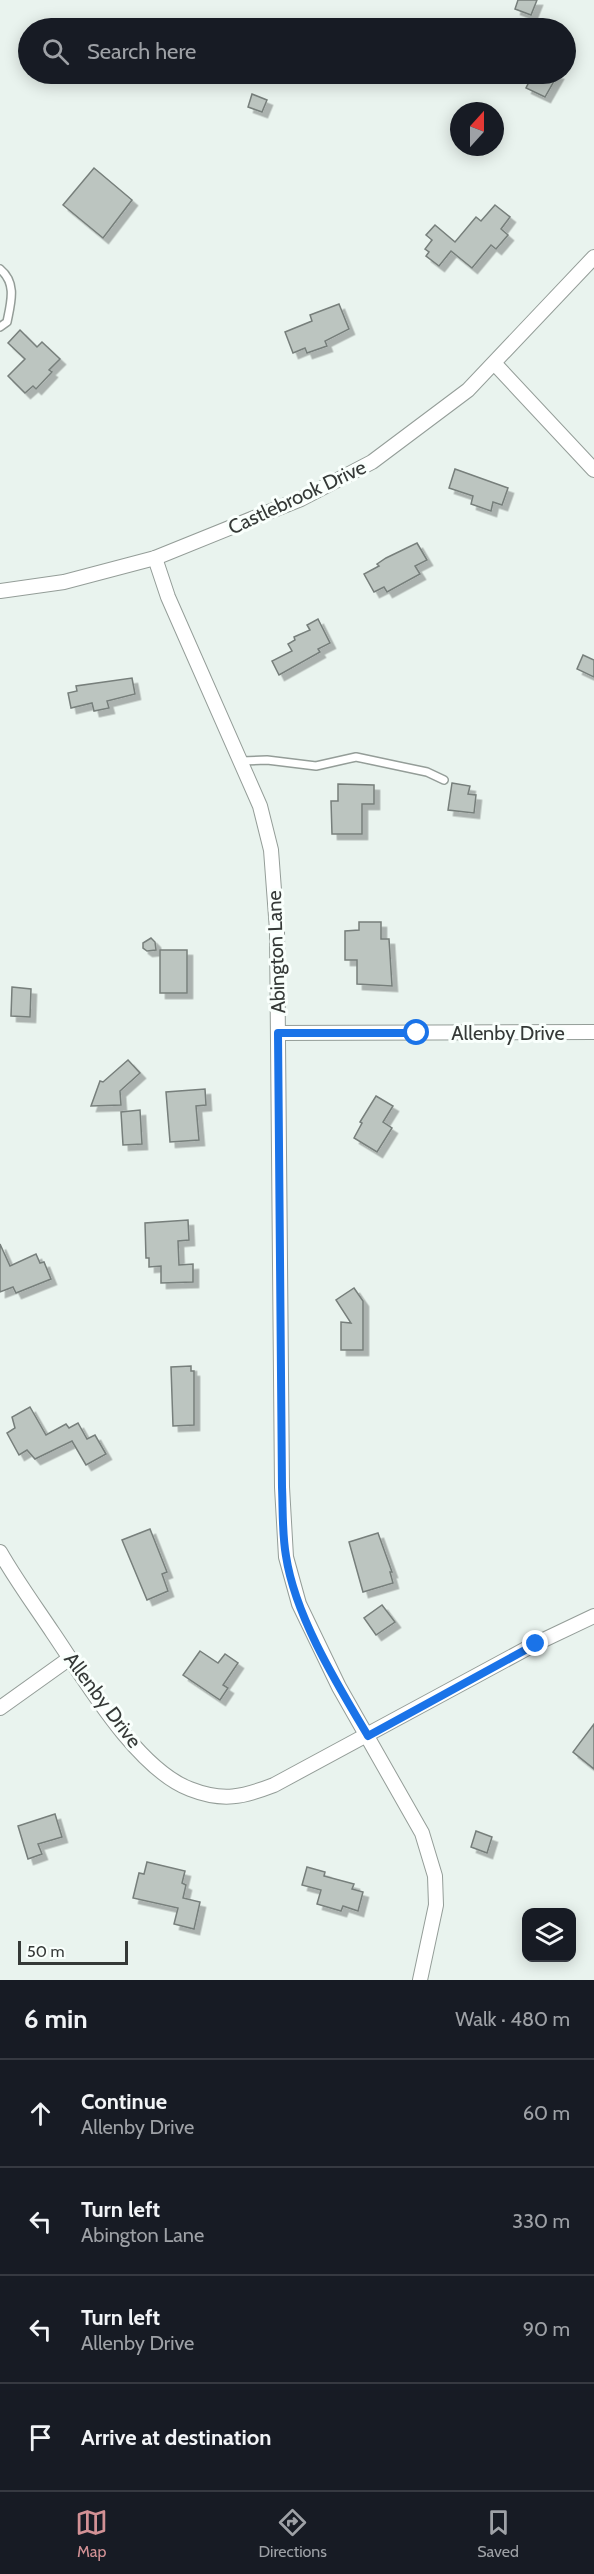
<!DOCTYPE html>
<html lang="en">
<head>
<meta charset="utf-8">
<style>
	:root { --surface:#171b24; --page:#20242c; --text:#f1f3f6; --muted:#9ea1a6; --line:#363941; --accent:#d29195 }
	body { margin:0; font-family:Cabin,sans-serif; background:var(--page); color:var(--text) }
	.controls { position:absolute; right:18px; bottom:18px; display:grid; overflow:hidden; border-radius:12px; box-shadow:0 3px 15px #0003 }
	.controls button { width:54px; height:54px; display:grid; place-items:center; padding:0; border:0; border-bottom:2px solid var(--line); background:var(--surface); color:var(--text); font:30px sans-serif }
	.compass { position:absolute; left:450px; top:102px; width:54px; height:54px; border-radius:50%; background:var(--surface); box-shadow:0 3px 15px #0003; rotate:21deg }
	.scale { position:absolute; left:18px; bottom:15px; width:110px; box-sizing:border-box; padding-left:6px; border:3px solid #353937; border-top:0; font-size:16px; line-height:21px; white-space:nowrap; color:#353937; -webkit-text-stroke:4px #f9fffc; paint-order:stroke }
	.stop { position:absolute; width:18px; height:18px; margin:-14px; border:4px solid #1a73e8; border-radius:50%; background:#fff }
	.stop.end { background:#1a73e8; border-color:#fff; box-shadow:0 2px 6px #0008 }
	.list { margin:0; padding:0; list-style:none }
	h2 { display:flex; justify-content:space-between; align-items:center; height:78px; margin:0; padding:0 24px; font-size:26px }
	h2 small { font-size:20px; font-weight:400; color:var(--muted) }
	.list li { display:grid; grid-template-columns:39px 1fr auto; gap:18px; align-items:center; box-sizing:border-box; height:108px; padding:0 24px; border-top:2px solid var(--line) }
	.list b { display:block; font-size:22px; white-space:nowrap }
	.list p { margin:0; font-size:20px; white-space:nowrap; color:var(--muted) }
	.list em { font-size:20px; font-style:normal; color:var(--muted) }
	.icon { flex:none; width:33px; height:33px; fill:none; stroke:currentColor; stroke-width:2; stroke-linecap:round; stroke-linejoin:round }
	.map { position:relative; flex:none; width:594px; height:1980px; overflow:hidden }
	.search { position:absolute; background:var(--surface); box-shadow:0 3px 15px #0003; left:18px; right:18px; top:18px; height:66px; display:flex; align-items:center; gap:15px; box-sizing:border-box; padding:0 21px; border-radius:33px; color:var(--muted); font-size:22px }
	.sheet { height:510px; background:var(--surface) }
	nav { display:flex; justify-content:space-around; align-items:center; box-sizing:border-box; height:84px; border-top:2px solid var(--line); background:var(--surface); font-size:16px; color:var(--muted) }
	nav a { display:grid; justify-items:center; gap:3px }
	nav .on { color:var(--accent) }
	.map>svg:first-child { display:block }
	.building { fill:#bcc5c0; stroke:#777f7b; stroke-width:1.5; filter:url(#shadow) }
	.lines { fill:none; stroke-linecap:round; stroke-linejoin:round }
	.lane-casing { stroke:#949d98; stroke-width:10 }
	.street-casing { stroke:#949d98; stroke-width:16 }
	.lane { stroke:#fff; stroke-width:7 }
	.street { stroke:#fff; stroke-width:14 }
	.route { stroke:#1a73e8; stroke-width:8 }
	.labels { text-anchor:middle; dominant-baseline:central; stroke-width:6; stroke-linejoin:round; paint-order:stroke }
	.street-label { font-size:20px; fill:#353937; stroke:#f9fffc }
</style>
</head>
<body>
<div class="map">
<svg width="594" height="1980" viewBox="0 0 594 1980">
	<defs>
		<filter id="shadow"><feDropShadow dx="5.5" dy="5.5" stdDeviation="0" flood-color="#0004"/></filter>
	</defs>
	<rect width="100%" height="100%" fill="#e9f3ee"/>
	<!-- building -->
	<g class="building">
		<polygon points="518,0 537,0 531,15 515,9"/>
		<polygon points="533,74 558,74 545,97 526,88"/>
		<polygon points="252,94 267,100 262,112 248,107"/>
		<polygon points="94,168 132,200 103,238 63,205"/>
		<polygon points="495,205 510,217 501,229 508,235 496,249 491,245 472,268 451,251 439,266 426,256 429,252 425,249 432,240 426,235 435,225 455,242 476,217 481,221"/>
		<polygon points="339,304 349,329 325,341 327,346 307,353 305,348 293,353 285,332 312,321 310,315"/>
		<polygon points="20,330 37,347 42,342 60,359 49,370 52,372 36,389 33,386 25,393 8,376 25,359 8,343"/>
		<polygon points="455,469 508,488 502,505 493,502 491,511 471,504 473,496 449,488"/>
		<polygon points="417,543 427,560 415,566 420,574 387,592 384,587 374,592 364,574 379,566 377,564 386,558"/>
		<polygon points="318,619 330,643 318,649 320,652 279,675 272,661 292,651 288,644 295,640 294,637 310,630 307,625"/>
		<polygon points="583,655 594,660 594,677 577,669"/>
		<polygon points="132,678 135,694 107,701 109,708 94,711 92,703 71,708 68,693 77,691 76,686"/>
		<polygon points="452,783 470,786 468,794 476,795 474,813 448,810"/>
		<polygon points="338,784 374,785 374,804 362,804 362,834 332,834 331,801 338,801"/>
		<polygon points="359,922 381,922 381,939 389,939 392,986 357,984 357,960 345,960 345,931 359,930"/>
		<polygon points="151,938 155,942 156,950 147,951 143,948 143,943"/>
		<rect x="160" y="950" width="27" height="43"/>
		<polygon points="12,987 31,989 30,1017 11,1016"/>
		<polygon points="128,1060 140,1073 120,1091 121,1105 91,1106 100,1081 103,1082"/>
		<polygon points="205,1089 206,1105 196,1106 199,1140 170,1142 166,1092"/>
		<polygon points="376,1096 393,1106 383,1122 392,1128 377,1152 354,1138 362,1123 360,1122"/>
		<polygon points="140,1110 142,1144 123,1145 121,1112"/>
		<polygon points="188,1220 189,1240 178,1241 179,1265 193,1264 193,1282 161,1283 161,1266 149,1267 149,1258 146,1258 145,1223"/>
		<polygon points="0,1244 10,1266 36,1254 40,1263 44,1262 51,1279 16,1293 13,1287 0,1292"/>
		<polygon points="354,1288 363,1301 363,1350 341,1350 341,1322 351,1323 336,1300"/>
		<polygon points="191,1366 191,1371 194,1371 194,1425 173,1426 171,1367"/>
		<polygon points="30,1407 46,1435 66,1424 69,1428 78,1423 87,1439 95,1435 106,1454 86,1465 72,1441 35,1459 27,1450 19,1455 7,1433 15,1428 12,1417"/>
		<polygon points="150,1529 167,1572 162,1574 168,1591 147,1600 122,1540"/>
		<polygon points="378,1533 392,1572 390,1572 393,1583 363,1592 349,1542"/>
		<polygon points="382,1605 395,1622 376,1635 364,1618"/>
		<polygon points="200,1651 218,1663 225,1654 238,1663 223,1685 228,1688 220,1700 183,1675"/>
		<polygon points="594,1724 594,1769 573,1752"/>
		<polygon points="55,1814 62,1837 38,1844 42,1854 28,1859 18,1826"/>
		<polygon points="476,1831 492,1837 487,1853 471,1847"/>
		<polygon points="147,1862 185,1871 182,1883 186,1885 183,1898 200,1902 194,1929 174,1924 178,1908 133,1898 139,1873 144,1874"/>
		<polygon points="307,1867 325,1872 324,1876 354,1884 352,1889 363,1892 358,1911 343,1906 341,1911 317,1904 321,1890 302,1885"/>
	</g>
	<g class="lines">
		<!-- lane casing -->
		<g class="lane-casing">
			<g id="lane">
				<path d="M0,269C17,283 11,302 7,322L0,327"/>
				<polyline points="242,761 267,760 316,766 356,757 427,772 444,780"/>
			</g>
		</g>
		<!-- street casing -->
		<g class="street-casing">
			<g id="street">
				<polyline points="495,364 594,470"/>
				<polyline points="155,558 168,597 260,806 271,850 277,930 282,1487 286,1557 299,1604 339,1687 422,1833 435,1876 436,1905 420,1980"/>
				<polyline points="0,591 64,582 155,558 301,499 372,462 468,390 594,257"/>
				<polyline points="278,1033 594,1032"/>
				<path d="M0,1552C16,1580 35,1606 53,1633C85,1680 137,1769 190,1789C223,1802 243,1797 274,1785L535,1644L594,1616"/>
				<polyline points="0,1708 70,1658"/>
			</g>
		</g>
		<!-- lane -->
		<use href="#lane" class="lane"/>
		<!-- street -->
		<use href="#street" class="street"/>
	</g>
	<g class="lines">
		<!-- route -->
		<path class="route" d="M417,1033H278L282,1487C283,1510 282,1534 286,1556C295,1616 337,1684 368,1736L536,1644"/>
	</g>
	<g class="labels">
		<!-- street labels -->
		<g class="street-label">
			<text transform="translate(297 497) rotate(-25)">Castlebrook Drive</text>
			<text transform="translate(276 952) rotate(-92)">Abington Lane</text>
			<text x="508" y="1033">Allenby Drive</text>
			<text transform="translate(103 1700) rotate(53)">Allenby Drive</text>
		</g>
	</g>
</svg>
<div class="controls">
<button><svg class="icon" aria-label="layers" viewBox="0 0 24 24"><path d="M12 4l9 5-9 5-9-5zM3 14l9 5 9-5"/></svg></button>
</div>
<svg class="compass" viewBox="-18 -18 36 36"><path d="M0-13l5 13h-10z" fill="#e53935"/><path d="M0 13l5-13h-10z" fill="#9ea1a6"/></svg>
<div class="scale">50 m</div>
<div class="stop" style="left:417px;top:1033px"></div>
<div class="stop end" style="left:536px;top:1644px"></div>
<div class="search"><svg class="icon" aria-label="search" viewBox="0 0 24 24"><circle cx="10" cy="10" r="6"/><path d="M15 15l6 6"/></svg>Search here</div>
</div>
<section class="sheet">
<h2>6 min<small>Walk · 480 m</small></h2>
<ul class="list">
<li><svg class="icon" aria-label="ahead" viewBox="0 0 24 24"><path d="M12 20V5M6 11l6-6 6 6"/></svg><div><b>Continue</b><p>Allenby Drive</p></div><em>60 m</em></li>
<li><svg class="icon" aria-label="left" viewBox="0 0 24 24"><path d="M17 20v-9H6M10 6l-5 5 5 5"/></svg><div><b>Turn left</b><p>Abington Lane</p></div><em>330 m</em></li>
<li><svg class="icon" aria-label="left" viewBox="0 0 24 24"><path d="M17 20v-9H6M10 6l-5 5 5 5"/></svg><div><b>Turn left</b><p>Allenby Drive</p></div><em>90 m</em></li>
<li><svg class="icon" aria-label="arrive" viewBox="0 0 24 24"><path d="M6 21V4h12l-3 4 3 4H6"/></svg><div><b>Arrive at destination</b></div></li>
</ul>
</section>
<nav>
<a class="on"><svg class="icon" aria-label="map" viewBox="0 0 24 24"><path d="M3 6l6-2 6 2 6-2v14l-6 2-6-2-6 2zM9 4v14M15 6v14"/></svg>Map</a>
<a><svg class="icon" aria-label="directions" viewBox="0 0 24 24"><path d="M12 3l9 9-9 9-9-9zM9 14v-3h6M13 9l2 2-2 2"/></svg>Directions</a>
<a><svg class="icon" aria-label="saved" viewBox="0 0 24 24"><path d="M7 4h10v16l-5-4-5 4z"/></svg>Saved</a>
</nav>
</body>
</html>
